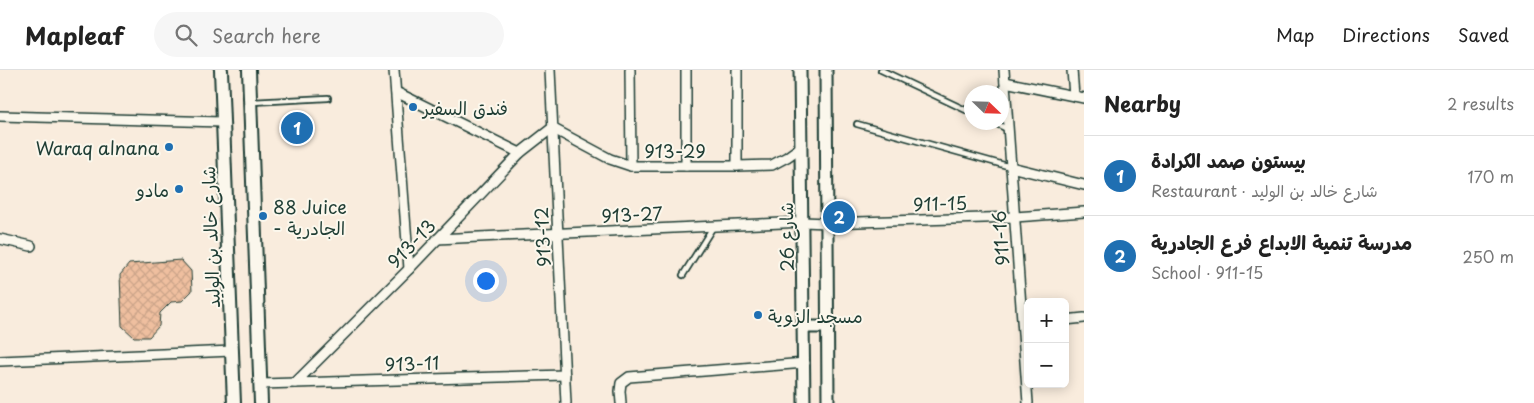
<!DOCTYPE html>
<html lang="en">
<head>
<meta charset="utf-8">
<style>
	:root { --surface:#fff; --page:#f6f6f6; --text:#222; --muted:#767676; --line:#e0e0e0; --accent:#1f6fb2 }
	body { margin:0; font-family:"Playpen Sans","Playpen Sans Arabic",sans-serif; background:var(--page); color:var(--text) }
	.controls { position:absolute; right:15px; bottom:15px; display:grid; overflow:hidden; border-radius:8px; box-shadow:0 2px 12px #0003 }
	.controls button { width:45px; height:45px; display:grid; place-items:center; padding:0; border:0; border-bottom:1px solid var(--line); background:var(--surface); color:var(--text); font:25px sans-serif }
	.compass { position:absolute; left:964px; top:15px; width:45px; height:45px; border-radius:50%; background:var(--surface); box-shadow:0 2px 12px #0003; rotate:113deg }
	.you { position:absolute; left:485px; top:210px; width:18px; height:18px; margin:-12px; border:4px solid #fff; border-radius:50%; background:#1a73e8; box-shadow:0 0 0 8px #1a73e833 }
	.badge { display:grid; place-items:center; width:32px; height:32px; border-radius:50%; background:var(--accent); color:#fff; font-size:16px; font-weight:700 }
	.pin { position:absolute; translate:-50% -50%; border:2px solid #fff; box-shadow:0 1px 5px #0006 }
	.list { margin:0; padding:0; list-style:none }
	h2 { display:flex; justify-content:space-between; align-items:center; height:65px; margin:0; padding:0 20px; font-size:21px }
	h2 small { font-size:16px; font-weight:400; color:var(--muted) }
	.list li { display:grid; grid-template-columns:32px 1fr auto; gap:15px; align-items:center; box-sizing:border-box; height:80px; padding:0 20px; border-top:1px solid var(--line) }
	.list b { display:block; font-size:19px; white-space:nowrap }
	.list p { margin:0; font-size:16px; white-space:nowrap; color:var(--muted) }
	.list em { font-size:16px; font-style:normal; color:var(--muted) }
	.icon { flex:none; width:28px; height:28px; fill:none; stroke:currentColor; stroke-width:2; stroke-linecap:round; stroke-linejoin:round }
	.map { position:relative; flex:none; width:1084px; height:333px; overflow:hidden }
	header { display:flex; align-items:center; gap:30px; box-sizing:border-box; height:70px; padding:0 25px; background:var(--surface); border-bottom:1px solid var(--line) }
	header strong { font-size:24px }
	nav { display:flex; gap:28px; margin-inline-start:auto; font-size:18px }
	.search { width:350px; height:45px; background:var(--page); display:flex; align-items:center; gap:12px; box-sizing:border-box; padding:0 18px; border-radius:28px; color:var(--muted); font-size:19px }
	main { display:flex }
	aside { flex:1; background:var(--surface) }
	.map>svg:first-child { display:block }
	.building { fill:url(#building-cross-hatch); stroke:#1f3d34 }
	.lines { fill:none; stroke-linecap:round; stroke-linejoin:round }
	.lane-casing { stroke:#1f3d34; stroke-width:8 }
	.street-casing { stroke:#1f3d34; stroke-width:12 }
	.secondary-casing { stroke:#1f3d34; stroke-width:15 }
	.primary-casing { stroke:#1f3d34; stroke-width:16 }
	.lane { stroke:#fbf7ec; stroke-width:4.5 }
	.street { stroke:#fbf7ec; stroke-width:9 }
	.secondary { stroke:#fbf7ec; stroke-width:11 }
	.primary { stroke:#fbf7ec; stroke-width:12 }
	.poi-dot { fill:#1f6fb2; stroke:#fbf7ec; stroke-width:2 }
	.labels { text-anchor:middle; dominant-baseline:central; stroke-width:4; stroke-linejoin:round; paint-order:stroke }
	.poi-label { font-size:18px; fill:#1f3d34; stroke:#fbf7ec; text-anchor:start }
	.street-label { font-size:18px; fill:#1f3d34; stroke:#fbf7ec }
</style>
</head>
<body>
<header>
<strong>Mapleaf</strong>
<div class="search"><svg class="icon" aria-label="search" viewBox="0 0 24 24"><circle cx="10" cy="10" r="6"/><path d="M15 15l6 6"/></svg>Search here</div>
<nav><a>Map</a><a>Directions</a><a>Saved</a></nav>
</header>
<main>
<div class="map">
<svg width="1084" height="333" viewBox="0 0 1084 333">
	<defs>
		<pattern id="building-cross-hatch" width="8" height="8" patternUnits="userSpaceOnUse" patternTransform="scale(1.25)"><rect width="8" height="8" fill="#efbf9f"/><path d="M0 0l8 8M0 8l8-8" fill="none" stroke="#cca58a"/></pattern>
	</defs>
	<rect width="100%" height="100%" fill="#f9ecdd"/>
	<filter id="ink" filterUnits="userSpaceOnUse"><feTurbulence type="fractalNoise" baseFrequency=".02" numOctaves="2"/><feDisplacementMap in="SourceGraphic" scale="10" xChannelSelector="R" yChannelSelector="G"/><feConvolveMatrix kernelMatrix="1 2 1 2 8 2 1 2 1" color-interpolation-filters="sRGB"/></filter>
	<g filter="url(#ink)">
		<!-- building -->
		<polygon class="building" points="181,190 191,201 192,221 182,231 171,232 160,243 159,256 149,267 134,267 122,256 120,205 129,194"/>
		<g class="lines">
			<!-- lane casing -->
			<g class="lane-casing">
				<g id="lane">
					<polyline points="881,0 972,43"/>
					<polyline points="252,32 328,28"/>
					<polyline points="993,52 1007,59"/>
					<polyline points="857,54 1011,97"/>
					<polyline points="683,205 713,157"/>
				</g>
			</g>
			<!-- street casing -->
			<g class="street-casing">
				<g id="street">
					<polyline points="394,0 409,199"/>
					<polyline points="550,0 566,333"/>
					<polyline points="630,0 631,96"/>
					<polyline points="686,0 686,96"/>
					<polyline points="737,0 737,96"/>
					<polyline points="1004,0 1028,333"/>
					<polyline points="1072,0 1074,26"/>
					<polyline points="1005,12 1084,28"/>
					<polyline points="396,22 520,83"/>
					<polyline points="0,46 222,52"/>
					<polyline points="1011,97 1084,115"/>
					<polyline points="0,169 31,176"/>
					<polyline points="437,169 803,152 827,153 1015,147 1084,142"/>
					<polyline points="1065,250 1084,248"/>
					<polyline points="0,291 232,281"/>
					<polyline points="295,313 409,199 520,83 552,58 610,89 631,96 737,96 772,95 787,87 801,77"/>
					<polyline points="261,314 565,305"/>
					<polyline points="621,333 620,321 621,313 629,307 805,293"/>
				</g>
			</g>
			<!-- secondary casing -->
			<g class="secondary-casing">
				<g id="secondary">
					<polyline points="800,0 804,333"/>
					<polyline points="826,0 828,333"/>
					<polyline points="804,257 828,257"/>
				</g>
			</g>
			<!-- primary casing -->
			<g class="primary-casing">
				<g id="primary">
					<polyline points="221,0 234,333"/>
					<polyline points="249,0 261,333"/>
				</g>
			</g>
			<!-- lane -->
			<use href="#lane" class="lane"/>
			<!-- street -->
			<use href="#street" class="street"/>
			<!-- secondary -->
			<use href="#secondary" class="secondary"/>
			<!-- primary -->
			<use href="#primary" class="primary"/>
		</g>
	</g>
	<!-- markers -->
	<g class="poi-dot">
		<circle cx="413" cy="37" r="5"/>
		<circle cx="169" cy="77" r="5"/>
		<circle cx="179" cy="119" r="5"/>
		<circle cx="263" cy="146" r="5"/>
		<circle cx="758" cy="245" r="5"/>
	</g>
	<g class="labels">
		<!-- poi labels -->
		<g class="poi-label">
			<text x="423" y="37">فندق السفير</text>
			<text x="159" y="77" text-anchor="end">Waraq alnana</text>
			<text x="169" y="119" text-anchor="end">مادو</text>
			<text x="273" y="136">88 Juice<tspan x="273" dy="21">- الجادرية</tspan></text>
			<text x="768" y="245">مسجد الزوية</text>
		</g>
		<!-- street labels -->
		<g class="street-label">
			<text x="675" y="80">913-29</text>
			<text transform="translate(940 133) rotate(-2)">911-15</text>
			<text transform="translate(632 144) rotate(-3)">913-27</text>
			<text transform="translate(210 167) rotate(-92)">شارع خالد بن الوليد</text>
			<text transform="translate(542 167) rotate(-93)">913-12</text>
			<text transform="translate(786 167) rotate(-91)">شارع 26</text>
			<text transform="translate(1000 168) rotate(-94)">911-16</text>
			<text transform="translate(411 173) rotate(-46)">913-13</text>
			<text transform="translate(412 293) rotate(-2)">913-11</text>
		</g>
	</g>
</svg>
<div class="controls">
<button>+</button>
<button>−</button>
</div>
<svg class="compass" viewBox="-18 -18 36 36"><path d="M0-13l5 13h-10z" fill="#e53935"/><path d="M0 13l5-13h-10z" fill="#767676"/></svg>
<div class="you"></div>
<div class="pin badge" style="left:297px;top:58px">1</div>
<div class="pin badge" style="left:839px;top:147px">2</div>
</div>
<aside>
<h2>Nearby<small>2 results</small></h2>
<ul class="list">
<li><span class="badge">1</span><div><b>بيستون صمد الكرادة</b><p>Restaurant · شارع خالد بن الوليد</p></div><em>170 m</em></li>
<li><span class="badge">2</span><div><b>مدرسة تنمية الابداع فرع الجادرية</b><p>School · 911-15</p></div><em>250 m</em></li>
</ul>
</aside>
</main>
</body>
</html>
